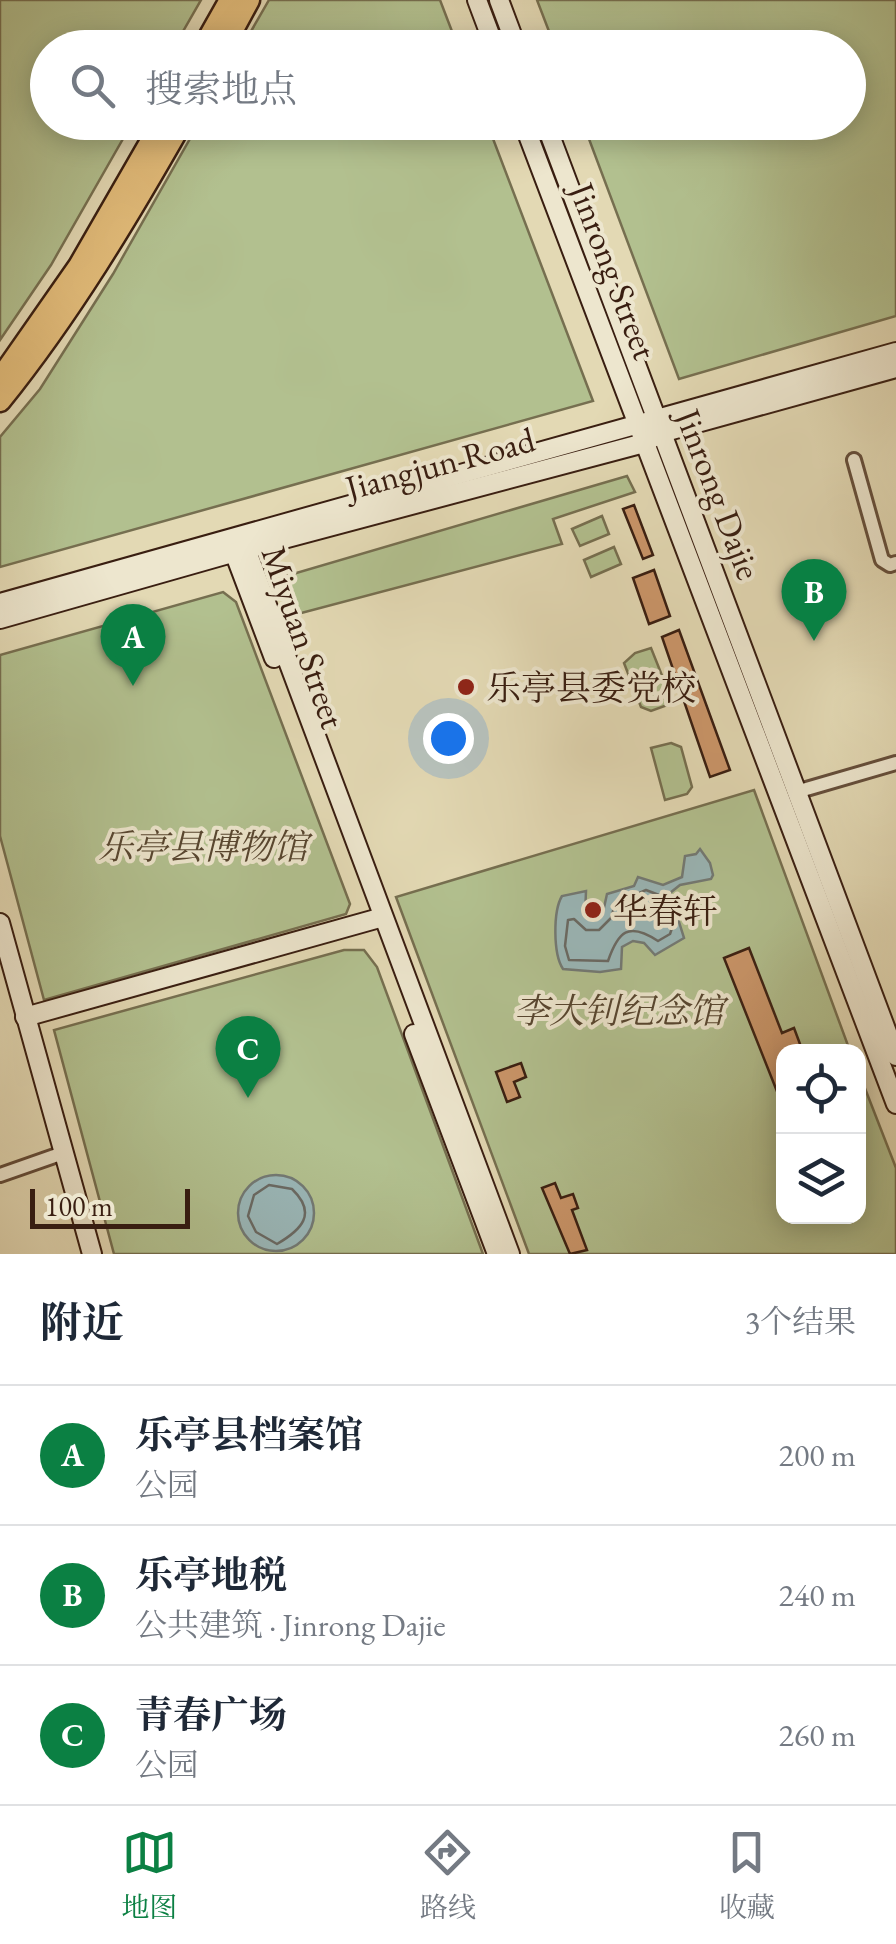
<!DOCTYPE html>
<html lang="zh">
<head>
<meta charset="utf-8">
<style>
	:root { --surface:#fff; --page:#f2f2f3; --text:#1f2937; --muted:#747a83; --line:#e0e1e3; --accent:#0b8043 }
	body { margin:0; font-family:"EB Garamond","Noto Serif SC",serif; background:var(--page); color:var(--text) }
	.controls { position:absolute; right:30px; bottom:30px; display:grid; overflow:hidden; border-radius:20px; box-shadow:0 5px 25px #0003 }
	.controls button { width:90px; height:90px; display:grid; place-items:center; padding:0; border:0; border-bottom:2px solid var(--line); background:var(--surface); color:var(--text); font:50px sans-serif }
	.scale { position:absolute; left:30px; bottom:25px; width:160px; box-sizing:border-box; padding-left:10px; border:5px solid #391e11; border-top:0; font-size:28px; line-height:35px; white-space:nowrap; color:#391e11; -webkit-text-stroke:8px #ede6ce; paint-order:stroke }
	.you { position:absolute; left:448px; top:738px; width:35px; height:35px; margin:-25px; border:8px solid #fff; border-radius:50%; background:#1a73e8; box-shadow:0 0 0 15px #1a73e833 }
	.badge { display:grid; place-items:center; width:65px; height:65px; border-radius:50%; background:var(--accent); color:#fff; font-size:32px; font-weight:700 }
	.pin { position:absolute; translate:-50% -82px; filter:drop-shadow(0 2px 5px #0008) }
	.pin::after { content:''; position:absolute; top:52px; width:35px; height:30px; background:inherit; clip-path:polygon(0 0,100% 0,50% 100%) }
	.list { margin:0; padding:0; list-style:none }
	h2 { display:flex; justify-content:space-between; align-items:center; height:130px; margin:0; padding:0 40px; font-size:42px }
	h2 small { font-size:32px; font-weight:400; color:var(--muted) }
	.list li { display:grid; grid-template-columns:65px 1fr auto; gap:30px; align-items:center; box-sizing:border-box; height:140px; padding:0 40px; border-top:2px solid var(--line) }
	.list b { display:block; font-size:38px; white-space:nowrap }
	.list p { margin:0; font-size:32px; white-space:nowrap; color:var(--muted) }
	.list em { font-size:32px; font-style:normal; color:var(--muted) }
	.icon { flex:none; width:55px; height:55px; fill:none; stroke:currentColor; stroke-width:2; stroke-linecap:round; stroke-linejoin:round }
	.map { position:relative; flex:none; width:896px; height:1254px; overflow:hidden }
	.search { position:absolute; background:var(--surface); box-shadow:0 5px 25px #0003; left:30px; right:30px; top:30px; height:110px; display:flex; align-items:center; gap:25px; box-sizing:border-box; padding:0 35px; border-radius:55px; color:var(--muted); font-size:38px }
	.sheet { height:550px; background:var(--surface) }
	nav { display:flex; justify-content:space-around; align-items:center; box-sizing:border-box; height:140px; border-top:2px solid var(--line); background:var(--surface); font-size:28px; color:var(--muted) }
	nav a { display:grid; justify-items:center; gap:5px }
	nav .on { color:var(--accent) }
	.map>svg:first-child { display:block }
	.green { fill:#b2c08f; stroke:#766f50; stroke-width:2.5 }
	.water { fill:#9ab7b8; stroke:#737a75; stroke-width:2.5 }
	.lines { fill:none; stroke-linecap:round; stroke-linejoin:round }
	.shore { stroke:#6a6a64; stroke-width:2.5 }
	.building { fill:#cb966a; stroke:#391e11; stroke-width:2.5 }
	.street-casing { stroke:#644d3a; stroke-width:18 }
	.secondary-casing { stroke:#391e11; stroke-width:22 }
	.primary-casing { stroke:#391e11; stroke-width:25 }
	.street { stroke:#ede6ce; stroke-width:12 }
	.secondary { stroke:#ede6ce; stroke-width:18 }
	.primary { stroke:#e2bc7a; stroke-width:20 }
	.poi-dot { fill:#8f2418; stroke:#ede6ce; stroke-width:4 }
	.labels { text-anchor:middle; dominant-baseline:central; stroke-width:8; stroke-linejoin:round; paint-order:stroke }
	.street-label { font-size:35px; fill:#391e11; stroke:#ede6ce }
	.poi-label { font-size:35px; fill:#391e11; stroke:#ede6ce; text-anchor:start }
	.park-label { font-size:35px; font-style:italic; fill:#574630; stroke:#ede6ce }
</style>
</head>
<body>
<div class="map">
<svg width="896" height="1254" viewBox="0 0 896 1254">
	<rect width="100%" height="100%" fill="#e3d9b4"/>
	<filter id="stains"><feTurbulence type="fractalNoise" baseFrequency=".002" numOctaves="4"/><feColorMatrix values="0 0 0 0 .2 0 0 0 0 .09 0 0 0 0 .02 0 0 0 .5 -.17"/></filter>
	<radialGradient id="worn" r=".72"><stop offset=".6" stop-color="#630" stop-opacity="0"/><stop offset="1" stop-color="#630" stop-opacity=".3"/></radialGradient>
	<!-- green -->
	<g class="green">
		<polygon points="0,0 201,0 174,47 48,48 48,122 132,123 51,265 0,340"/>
		<polygon points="269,0 440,0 458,47 242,47"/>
		<polygon points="537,0 896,0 896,316 679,379 583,123 848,122 848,48 555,47"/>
		<polygon points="199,123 487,123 593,401 0,567 0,437 40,389 113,274"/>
		<polygon points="627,476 635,492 553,519 562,544 290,616 281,591 286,576"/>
		<polygon points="602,516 609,534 580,546 572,529"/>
		<polygon points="614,547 621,564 591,577 584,560"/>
		<polygon points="223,592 236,602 350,904 346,914 44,1000 0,836 0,655"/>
		<polygon points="651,648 673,703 651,711 641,707 624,663 635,653"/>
		<polygon points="671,743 681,747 692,787 687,794 665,800 651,748"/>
		<polygon points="754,790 850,1051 784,1052 784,1216 858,1216 859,1073 896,1168 896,1254 529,1254 396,897"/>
		<polygon points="344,950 364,950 377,967 483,1254 114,1254 54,1030"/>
	</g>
	<!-- water -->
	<g class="water">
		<path d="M700,849L710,863L713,875L711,879L680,885L670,893L684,938L655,955L644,943L633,941L622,947L621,969L600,972L563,969C553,954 553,911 562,896L586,891L585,916L595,920L603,912L607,894L634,886L638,877L663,885L682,877L685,856L696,854Z"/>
		<circle cx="276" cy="1213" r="38"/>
	</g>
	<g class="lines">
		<!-- shore -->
		<g class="shore">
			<path d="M646,890L659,895L672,928L670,934L658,941C628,921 618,932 608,961L569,960L565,946L568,920L574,919L586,930H599L611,918L615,904Z"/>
			<path d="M269,1185L292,1189C318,1214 301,1230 277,1244L256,1232L248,1216L254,1195Z"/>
		</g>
	</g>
	<!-- building -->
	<g class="building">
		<polygon points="634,505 653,555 643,559 623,509"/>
		<polygon points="654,570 670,616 649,624 633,578"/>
		<polygon points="679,630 730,770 710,777 662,637"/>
		<polygon points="749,948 782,1033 794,1028 803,1052 784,1052 784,1109 724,958"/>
		<polygon points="521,1063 526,1077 514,1082 520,1097 507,1102 496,1072"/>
		<polygon points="555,1183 561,1198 573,1194 578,1208 572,1210 587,1250 570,1254 542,1188"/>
	</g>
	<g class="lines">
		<!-- street casing -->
		<g class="street-casing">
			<g id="street">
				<polyline points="854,460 882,560 890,565 896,563"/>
				<polyline points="796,792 896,763"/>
				<polyline points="0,1175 63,1153"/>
			</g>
		</g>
		<!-- secondary casing -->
		<g class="secondary-casing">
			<g id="secondary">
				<polyline points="477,0 495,48"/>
				<polyline points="499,0 517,48"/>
				<polyline points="523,122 896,1104"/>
				<polyline points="545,122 896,1056"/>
				<polyline points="240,539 246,549 510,1254"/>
				<polyline points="236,541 234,552 274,658"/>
				<polyline points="0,603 896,352"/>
				<polyline points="0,619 246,549 644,443 661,433 896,368"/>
				<polyline points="0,923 92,1254"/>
				<polyline points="25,1017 383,917"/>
				<polyline points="414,1034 497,1254"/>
			</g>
		</g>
		<!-- primary casing -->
		<g class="primary-casing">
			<g id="primary">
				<polyline points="203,48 230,0"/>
				<polyline points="223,48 249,0"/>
				<polyline points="0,379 79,266 162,122"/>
				<path d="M0,401C70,314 127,219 182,122"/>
			</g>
		</g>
		<!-- street -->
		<use href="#street" class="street"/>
		<!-- secondary -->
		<use href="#secondary" class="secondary"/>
		<!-- primary -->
		<use href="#primary" class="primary"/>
	</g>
	<!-- markers -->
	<g class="poi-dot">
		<circle cx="466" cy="687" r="10"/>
		<circle cx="593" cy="910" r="10"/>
	</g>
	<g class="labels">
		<!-- street labels -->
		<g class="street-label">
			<text transform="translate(614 271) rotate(69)">Jinrong Street</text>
			<text transform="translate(440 463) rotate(-15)">Jiangjun Road</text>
			<text transform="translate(719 494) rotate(69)">Jinrong Dajie</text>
			<text transform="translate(304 637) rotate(71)">Miyuan Street</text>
		</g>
		<!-- poi labels -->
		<g class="poi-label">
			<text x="486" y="687">乐亭县委党校</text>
			<text x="613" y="910">华春轩</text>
		</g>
		<!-- park labels -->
		<g class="park-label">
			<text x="203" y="846">乐亭县博物馆</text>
			<text x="619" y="1010">李大钊纪念馆</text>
		</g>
	</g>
	<rect width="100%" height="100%" filter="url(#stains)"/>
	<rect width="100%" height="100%" fill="url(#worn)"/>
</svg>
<div class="controls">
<button><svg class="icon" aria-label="locate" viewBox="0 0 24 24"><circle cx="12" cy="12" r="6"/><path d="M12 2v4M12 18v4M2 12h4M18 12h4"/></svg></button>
<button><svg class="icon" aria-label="layers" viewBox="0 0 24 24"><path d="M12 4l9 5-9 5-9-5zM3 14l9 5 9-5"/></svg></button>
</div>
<div class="scale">100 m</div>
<div class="you"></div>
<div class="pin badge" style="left:133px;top:686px">A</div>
<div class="pin badge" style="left:814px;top:641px">B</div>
<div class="pin badge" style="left:248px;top:1098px">C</div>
<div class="search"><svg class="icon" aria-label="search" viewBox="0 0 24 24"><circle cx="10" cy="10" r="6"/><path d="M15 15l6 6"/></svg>搜索地点</div>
</div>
<section class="sheet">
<h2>附近<small>3个结果</small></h2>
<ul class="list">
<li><span class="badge">A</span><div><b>乐亭县档案馆</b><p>公园</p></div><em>200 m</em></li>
<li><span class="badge">B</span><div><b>乐亭地税</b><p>公共建筑 · Jinrong Dajie</p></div><em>240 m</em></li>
<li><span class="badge">C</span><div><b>青春广场</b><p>公园</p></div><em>260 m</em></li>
</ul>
</section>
<nav>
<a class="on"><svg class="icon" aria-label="map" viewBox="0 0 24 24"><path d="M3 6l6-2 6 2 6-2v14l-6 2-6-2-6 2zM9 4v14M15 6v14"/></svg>地图</a>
<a><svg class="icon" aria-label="directions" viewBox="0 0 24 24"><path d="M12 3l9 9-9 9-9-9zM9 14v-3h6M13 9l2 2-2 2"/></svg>路线</a>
<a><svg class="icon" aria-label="saved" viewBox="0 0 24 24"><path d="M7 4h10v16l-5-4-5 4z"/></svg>收藏</a>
</nav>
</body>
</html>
